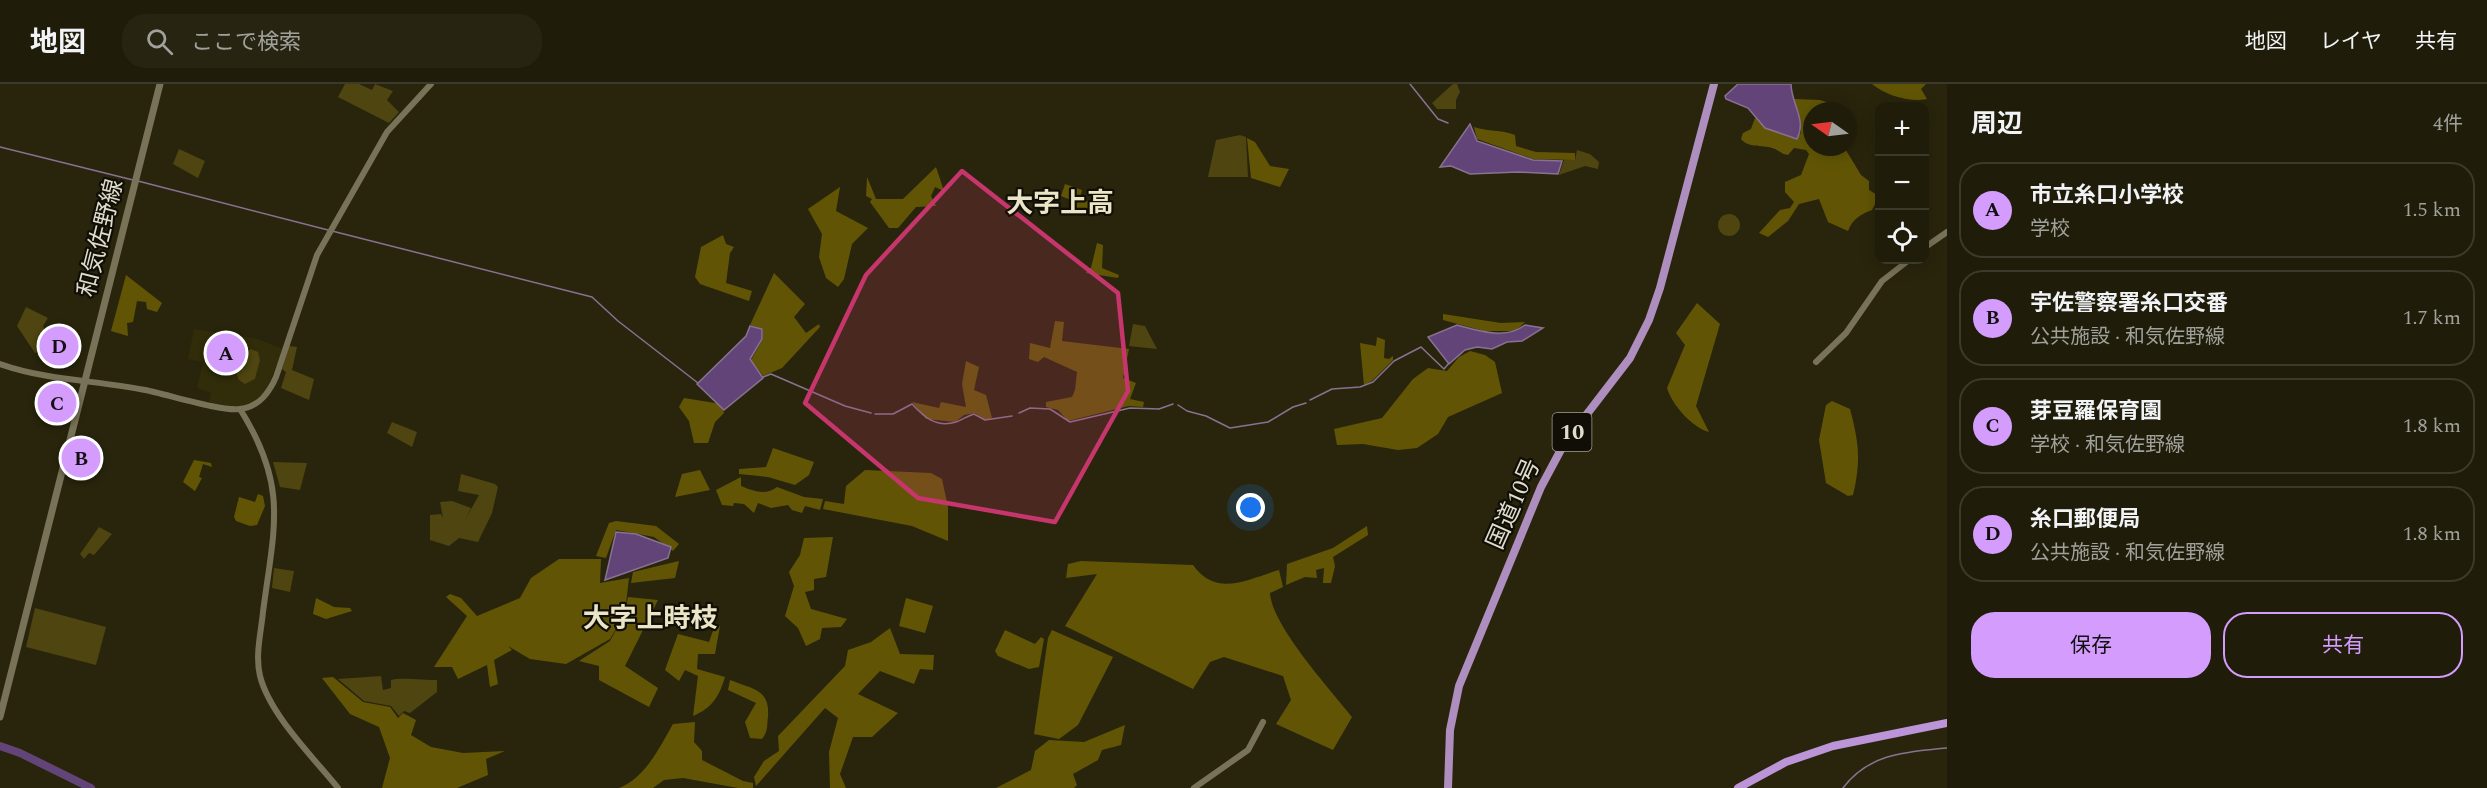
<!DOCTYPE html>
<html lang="ja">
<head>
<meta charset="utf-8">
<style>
	:root { --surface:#1f1c09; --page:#272512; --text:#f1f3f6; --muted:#a1a19c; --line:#3c3a2a; --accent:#d49cfc }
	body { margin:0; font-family:Spectral,"Noto Sans JP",serif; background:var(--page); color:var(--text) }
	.controls { position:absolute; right:18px; top:18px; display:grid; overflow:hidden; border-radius:12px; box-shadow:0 3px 15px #0003 }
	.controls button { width:54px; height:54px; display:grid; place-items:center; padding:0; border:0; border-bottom:2px solid var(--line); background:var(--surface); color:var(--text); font:30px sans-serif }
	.compass { position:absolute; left:1803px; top:18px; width:54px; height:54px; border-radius:50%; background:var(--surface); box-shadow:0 3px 15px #0003; rotate:284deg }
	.you { position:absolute; left:1251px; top:424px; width:21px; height:21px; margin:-15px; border:4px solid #fff; border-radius:50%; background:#1a73e8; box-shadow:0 0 0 9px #1a73e833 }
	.badge { display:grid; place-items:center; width:39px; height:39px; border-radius:50%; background:var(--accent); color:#111; font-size:20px; font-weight:700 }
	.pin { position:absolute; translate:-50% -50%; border:3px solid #fff; box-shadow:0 2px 6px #0006 }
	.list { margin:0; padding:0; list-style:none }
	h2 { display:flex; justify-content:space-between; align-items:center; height:78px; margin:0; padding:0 24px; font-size:26px }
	h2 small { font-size:20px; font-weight:400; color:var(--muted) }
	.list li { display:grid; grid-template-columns:39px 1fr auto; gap:18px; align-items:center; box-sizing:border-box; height:96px; margin:0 12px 12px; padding:0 12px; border:2px solid var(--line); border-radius:24px }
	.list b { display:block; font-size:22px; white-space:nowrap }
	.list p { margin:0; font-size:20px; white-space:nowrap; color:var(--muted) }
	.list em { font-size:20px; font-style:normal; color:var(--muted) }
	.actions { display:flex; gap:12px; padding:18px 24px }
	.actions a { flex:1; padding:14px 0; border:2px solid var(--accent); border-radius:24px; text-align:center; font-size:21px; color:var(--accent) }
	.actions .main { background:var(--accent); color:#111 }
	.icon { flex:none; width:33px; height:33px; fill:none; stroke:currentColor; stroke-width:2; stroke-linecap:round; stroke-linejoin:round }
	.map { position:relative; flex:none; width:1947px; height:704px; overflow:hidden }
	header { display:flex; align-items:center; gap:36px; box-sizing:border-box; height:84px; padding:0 30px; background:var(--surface); border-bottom:2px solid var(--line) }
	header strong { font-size:28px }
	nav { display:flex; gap:33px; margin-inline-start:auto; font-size:21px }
	.search { width:420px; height:54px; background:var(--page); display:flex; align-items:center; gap:15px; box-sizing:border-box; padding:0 21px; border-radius:24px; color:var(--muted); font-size:22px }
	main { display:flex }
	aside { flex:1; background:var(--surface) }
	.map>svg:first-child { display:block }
	.built { fill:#312c0a }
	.green { fill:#4e4510 }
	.forest { fill:#615505 }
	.water { fill:#634478; stroke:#887292; stroke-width:1.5 }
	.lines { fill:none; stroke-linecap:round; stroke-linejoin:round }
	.stream { stroke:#887292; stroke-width:1.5 }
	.river { stroke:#634478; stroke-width:8 }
	.tertiary { stroke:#787358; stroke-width:6 }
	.secondary { stroke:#787358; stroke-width:7 }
	.trunk { stroke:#ae8ebf; stroke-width:8 }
	.motorway { stroke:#bc95d9; stroke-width:8 }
	.marked { fill:#c6356c; fill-opacity:0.2; stroke:#c6356c; stroke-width:4.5; stroke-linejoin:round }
	.labels { text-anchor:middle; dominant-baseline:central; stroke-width:4.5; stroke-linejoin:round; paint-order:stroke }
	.shield { fill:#100e05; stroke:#a19e92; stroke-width:1.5 }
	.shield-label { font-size:22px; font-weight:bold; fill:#dfdcce }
	.street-label { font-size:24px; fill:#dfdcce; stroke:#100e05 }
	.quarter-label { font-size:27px; font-weight:bold; fill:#e9e5c6; stroke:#100e05 }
</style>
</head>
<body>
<header>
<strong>地図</strong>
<div class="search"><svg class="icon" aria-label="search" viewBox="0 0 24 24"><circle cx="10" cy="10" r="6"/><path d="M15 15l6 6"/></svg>ここで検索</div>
<nav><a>地図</a><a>レイヤ</a><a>共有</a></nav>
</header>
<main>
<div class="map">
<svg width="1947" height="704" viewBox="0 0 1947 704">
	<rect width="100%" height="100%" fill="#29250c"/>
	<!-- built -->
	<polygon class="built" points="194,245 257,255 283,265 266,307 261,313 251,320 233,323 209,318 211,309 197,304 203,278 188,275"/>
	<!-- green -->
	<g class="green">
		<polygon points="345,0 359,0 372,6 375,0 393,7 387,16 399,28 389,39 338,13"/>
		<polygon points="1453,0 1457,0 1460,8 1456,16 1456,25 1437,25 1432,19"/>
		<polygon points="1240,51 1246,53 1248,93 1208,93 1216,56"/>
		<polygon points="179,65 205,77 198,94 173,80"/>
		<polygon points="1577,66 1590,70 1599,78 1598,85 1585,82 1559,91 1564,76 1575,76"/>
		<circle cx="1729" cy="141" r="11"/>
		<polygon points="26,223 48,234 43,242 48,253 47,265 35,269 17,242"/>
		<polygon points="1133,240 1145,242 1157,265 1129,262"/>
		<polygon points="289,262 297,263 292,286 314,295 309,316 281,304 286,288 282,285"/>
		<polygon points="251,265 258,268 260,276 255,295 245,300 239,296 236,289 241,270"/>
		<polygon points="392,338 417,348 412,363 387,349"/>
		<polygon points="273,378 307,379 300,406 280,403"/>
		<polygon points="461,390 495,400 498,403 492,429 478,458 459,454 449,462 430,456 430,431 441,430 443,434 440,418 452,417 471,424 465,436 479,411 458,407"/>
		<polygon points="99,443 112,450 94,471 89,469 84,475 80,470"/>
		<polygon points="274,484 294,487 290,508 272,504"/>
		<polygon points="35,524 106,543 96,581 26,563"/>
		<path d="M381,592L383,606L391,604V596C399,593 426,596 437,596V608L410,629L404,627L399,632L391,622L364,617L338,595Z"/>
	</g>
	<!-- forest -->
	<g class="forest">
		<path d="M1872,0H1926L1921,5L1927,15C1910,19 1885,11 1872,0Z"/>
		<path d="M1794,15L1820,16L1832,20L1833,27H1812V63H1844L1861,91L1869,97V106L1879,112L1872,126C1859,131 1853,135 1848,147L1828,138L1819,115L1799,120L1788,137L1768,153L1759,149L1780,126L1790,124L1794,118L1785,108V98L1801,91L1809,70L1806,66L1794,64L1788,71C1781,70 1780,67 1775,65C1764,60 1749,65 1741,55L1743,49L1751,45L1755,34L1795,55L1801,49Z"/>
		<path d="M1474,43C1489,48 1500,45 1515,51L1516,62L1536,68L1575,69V76L1533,75L1477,55Z"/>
		<polygon points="1247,54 1255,58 1270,82 1289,85 1280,103 1251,94"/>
		<polygon points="936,83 944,107 935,103 931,112 936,122 916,123 898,144 889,144 870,118 872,115 866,112 867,93 876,115 903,115"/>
		<polygon points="1065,100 1082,106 1080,115 1089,118 1088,129 1069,125 1071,116 1061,112"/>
		<polygon points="840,103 836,127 868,144 852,160 844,195 838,203 826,194 819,173 822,150 808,125"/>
		<polygon points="723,151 726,160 734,163 730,169 726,199 752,207 749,217 700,200 695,193 701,163"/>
		<polygon points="1097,159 1103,161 1102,184 1119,191 1118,194 1086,189 1088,184 1091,184"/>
		<polygon points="774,189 805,220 794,233 806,249 819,240 820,243 782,284 763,292 751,276 763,255 763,245 750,241"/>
		<polygon points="126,191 162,219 157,228 147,225 146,218 137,217 133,238 127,239 128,252 111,247"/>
		<path d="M1697,219L1720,240L1696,322L1709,348C1693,344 1672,321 1667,304L1685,261L1676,249Z"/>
		<polygon points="1443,230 1501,239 1525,238 1516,247 1484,247 1443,236"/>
		<polygon points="1055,237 1064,238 1062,257 1129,265 1123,294 1136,299 1130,315 1144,318 1143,323 1129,322 1068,337 1058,326 1046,323 1046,318 1072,313 1075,306 1077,288 1044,273 1038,278 1029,275 1030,259 1050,264"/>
		<polygon points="1377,253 1385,256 1384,274 1389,275 1393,272 1393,276 1372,297 1364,301 1360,259 1376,262"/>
		<polygon points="1470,267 1485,271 1495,278 1502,309 1448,333 1438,350 1417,364 1398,366 1363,360 1337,361 1334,345 1382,334 1413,295 1428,284 1447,287 1459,273"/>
		<polygon points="966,277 979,283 974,306 986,311 992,334 986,336 975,329 964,331 955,338 926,335 912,318 939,324 941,318 966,323 962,300"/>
		<polygon points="684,314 721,320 724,329 715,338 708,359 694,359 689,337 679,323"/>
		<path d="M1832,317L1850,325C1859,359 1861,377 1853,411L1848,412L1826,399L1819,356L1826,321Z"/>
		<polygon points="773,364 814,378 809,391 795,401 768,393 739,390 739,385 766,383"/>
		<polygon points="194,376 211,379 212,383 203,380 199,393 202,394 195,407 183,398"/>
		<polygon points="700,386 710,406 675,413 682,390"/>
		<polygon points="865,386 931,389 942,395 948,423 948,457 912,442 823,425 825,417 844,420 846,402"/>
		<path d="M741,393V402C753,407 766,412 777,403L804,413L823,415L820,426L805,422L802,429L792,426L788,421L771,424L758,419L754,429L744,420L734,419L733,422L722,421L716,406Z"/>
		<polygon points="258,410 263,412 265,422 257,441 250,442 236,437 234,433 239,413 255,418"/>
		<polygon points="616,437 656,442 679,460 673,467 654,453 616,446 606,474 596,472 609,439"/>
		<polygon points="1367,442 1368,451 1333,473 1335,482 1331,499 1323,499 1324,484 1316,486 1317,494 1305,493 1286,501 1287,480 1333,464"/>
		<polygon points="833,453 826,493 814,495 814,506 805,508 811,525 847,535 841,543 822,544 820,555 806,562 798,544 785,532 794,502 789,488 800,471 804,454"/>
		<polygon points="559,475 601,475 600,499 629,494 625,528 628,513 658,516 625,582 658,604 649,623 599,596 599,582 579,577 610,557 623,533 610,555 566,580 530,575 508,562 512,566 494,576 498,600 490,603 487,581 458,595 452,583 434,583 467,532 446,513 450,510 461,514 477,532 520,514 531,494"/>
		<polygon points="679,477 675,494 631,499 633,488"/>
		<path d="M1081,477L1193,481C1216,514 1248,495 1279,486L1283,503L1270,509C1272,542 1330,605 1352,633L1333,666L1276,640L1291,616L1283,592L1224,573L1210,578L1193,605L1065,542L1097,490L1066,494L1068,480Z"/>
		<polygon points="316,514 334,523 350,524 352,527 326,535 313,530"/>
		<polygon points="906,514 933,522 925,549 899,542"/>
		<path d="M715,541L720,542L715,570H698L697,585L725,593C719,613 712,624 693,632L698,592L685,586L679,597L665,586L678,550L709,558Z"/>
		<polygon points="890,544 900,570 934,571 933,586 920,585 914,600 880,587 858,610 898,629 872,653 853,653 840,690 846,704 830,704 829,668 838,634 825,624 756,702 754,693 764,677 779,667 778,652 845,582 848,566 871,558"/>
		<polygon points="1005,546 1035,560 1041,553 1044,555 1039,583 1029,585 998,572 995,567"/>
		<polygon points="1052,546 1113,573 1078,641 1059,655 1034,650 1048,554"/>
		<polygon points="333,593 363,618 390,623 398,634 403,629 416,636 411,651 431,663 463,669 505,667 486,675 488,691 457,704 382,704 390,674 379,643 350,630 322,594"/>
		<path d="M730,596C752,605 770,605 768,632C767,641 768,648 762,655L750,654L745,638L756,619L728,606Z"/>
		<path d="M695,638L694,658L702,667V676L743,697L753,699V704H738L683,694L664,696L653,704H619C645,694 660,663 673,640Z"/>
		<polygon points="1125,641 1121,661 1102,666 1098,676 1073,690 1077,701 1074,704 996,704 1031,686 1035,667 1049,656 1084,658"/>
	</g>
	<!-- water -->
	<g class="water">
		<path d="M1738,0H1791C1791,19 1807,36 1797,55L1765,44L1748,24L1726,15L1725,12Z"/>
		<polygon points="1470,40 1477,57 1533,76 1562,77 1558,90 1518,88 1470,90 1451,82 1440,83"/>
		<path d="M1457,241C1479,247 1506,256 1525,241L1543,244L1522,257L1507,258L1492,265L1477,263L1465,266L1449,280L1428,253Z"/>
		<polygon points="750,242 762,245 762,255 750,275 763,294 724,326 697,300 746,252"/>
		<polygon points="616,448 636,450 671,463 668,474 605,496"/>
	</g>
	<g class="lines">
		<!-- stream -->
		<g class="stream">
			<polyline points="1410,0 1438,35 1448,39"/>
			<polyline points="0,63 133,96"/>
			<polyline points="138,97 328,146"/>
			<polyline points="332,147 592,213 618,237 698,299"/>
			<polyline points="763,293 771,290 845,322 871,329"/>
			<polyline points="1310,316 1332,305 1360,303 1373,298 1394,277 1421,263 1444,285 1449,279"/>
			<polyline points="1178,321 1187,327 1206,332 1230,344 1268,338 1293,323 1306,319"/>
			<polyline points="1019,329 1030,324 1050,325 1070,338 1130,324 1159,325 1173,320"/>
			<path d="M875,330H893L912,320C924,333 936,344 956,338C962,336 967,332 974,330L985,336L1012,332"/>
			<path d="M1843,704C1869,669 1907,668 1947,664"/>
		</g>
		<!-- river -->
		<polyline class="river" points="0,662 20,669 91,704"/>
		<!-- tertiary -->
		<g class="tertiary">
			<polyline points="1924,164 1947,148"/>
			<polyline points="1816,278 1846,249 1882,197 1909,176"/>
			<path d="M0,280C49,297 95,296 145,306C166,310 223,328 240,325C259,323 269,309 276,293L317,171L387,48L431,0"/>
			<path d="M240,325C289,403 274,443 263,528C261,549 255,571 260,592C270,631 313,673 338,704"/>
			<polyline points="1194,704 1248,666 1263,638"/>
		</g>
		<!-- secondary -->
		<polyline class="secondary" points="0,633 160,0"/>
		<!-- trunk -->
		<polyline class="trunk" points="1448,704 1450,646 1459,602 1541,403 1564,360 1630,274 1649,236 1660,204 1714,0"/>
		<!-- motorway -->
		<polyline class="motorway" points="1738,704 1786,678 1833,662 1947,639"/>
	</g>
	<!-- marked area -->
	<path class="marked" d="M962,87L1118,209L1128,307L1055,438L918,414L805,319L866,191Z"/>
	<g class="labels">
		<!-- shield labels -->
		<rect class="shield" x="1552.5" y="329" width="39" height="38" rx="4.5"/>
		<g class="shield-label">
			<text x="1572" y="348">10</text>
		</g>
		<!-- street labels -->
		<g class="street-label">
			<text transform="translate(101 154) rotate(-76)">和気佐野線</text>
			<text transform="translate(1514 420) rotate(-66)">国道10号</text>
		</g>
		<!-- quarter labels -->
		<g class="quarter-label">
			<text x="1060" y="120">大字上高</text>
			<text x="650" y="535">大字上時枝</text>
		</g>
	</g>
</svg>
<div class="controls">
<button>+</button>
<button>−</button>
<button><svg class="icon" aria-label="locate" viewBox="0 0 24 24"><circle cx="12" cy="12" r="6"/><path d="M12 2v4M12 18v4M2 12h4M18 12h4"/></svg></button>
</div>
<svg class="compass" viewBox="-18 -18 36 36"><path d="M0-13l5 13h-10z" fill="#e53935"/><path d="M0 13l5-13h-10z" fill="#a1a19c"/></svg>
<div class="you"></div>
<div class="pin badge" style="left:226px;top:269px">A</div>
<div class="pin badge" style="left:81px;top:374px">B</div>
<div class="pin badge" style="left:57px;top:319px">C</div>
<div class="pin badge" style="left:59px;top:262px">D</div>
</div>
<aside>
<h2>周辺<small>4件</small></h2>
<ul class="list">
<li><span class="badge">A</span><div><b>市立糸口小学校</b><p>学校</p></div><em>1.5 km</em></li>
<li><span class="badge">B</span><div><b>宇佐警察署糸口交番</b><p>公共施設 · 和気佐野線</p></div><em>1.7 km</em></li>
<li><span class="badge">C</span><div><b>芽豆羅保育園</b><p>学校 · 和気佐野線</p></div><em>1.8 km</em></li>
<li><span class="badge">D</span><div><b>糸口郵便局</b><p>公共施設 · 和気佐野線</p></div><em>1.8 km</em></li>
</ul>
<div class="actions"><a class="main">保存</a><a>共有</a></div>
</aside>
</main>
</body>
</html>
